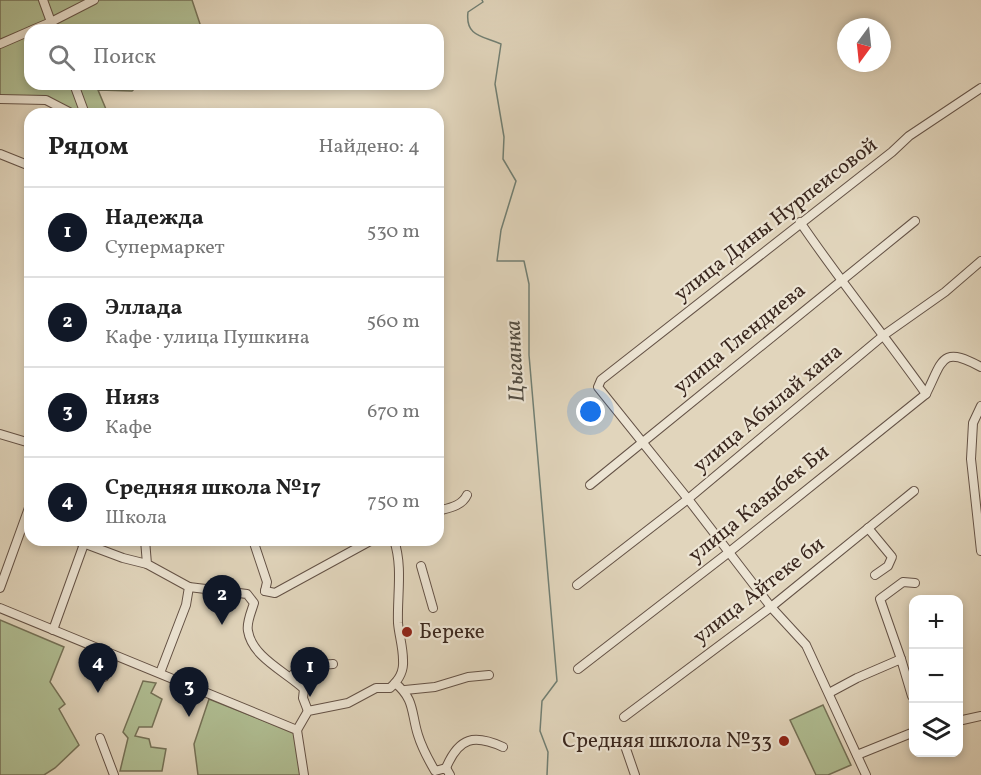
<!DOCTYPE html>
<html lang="ru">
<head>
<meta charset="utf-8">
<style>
	:root { --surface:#fff; --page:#f6f6f6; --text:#222; --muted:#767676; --line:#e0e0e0; --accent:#111827 }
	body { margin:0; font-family:Vollkorn,serif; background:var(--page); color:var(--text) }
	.controls { position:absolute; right:18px; bottom:18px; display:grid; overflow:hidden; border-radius:12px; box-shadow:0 3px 9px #0003 }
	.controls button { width:54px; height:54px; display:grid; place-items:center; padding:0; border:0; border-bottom:2px solid var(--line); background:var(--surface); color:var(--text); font:30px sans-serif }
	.compass { position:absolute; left:837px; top:18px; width:54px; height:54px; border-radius:50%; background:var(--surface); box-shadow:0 3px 9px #0003; rotate:195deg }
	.you { position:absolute; left:591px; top:412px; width:21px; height:21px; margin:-15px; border:4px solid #fff; border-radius:50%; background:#1a73e8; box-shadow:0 0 0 9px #1a73e833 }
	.badge { display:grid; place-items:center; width:39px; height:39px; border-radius:50%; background:var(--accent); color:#fff; font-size:20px; font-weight:700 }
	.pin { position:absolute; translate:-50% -50px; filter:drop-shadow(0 2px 3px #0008) }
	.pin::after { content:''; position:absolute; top:32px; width:21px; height:18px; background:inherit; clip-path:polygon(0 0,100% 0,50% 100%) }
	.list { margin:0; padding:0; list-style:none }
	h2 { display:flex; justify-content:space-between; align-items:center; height:78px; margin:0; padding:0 24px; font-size:26px }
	h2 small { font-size:20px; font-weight:400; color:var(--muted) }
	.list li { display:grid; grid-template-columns:39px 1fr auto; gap:18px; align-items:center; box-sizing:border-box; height:90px; padding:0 24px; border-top:2px solid var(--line) }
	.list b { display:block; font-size:22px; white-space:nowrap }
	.list p { margin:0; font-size:20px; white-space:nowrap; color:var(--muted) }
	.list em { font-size:20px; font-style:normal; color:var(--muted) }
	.icon { flex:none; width:33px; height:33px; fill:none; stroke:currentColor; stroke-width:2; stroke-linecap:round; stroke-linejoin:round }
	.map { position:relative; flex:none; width:981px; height:775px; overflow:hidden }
	.search { position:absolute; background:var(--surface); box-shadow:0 3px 9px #0003; left:24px; top:24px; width:420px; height:66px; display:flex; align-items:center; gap:15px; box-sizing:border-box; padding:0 21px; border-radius:18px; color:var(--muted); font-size:22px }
	.panel { position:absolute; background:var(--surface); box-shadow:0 3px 9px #0003; left:24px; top:108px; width:420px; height:438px; border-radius:18px }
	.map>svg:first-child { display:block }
	.green { fill:#b0be93; stroke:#757258; stroke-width:1.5 }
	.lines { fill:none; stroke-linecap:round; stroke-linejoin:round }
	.stream { stroke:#717f73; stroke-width:1.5 }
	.minor-casing { stroke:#645246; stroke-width:10 }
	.minor { stroke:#ece4d3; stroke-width:8 }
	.poi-dot { fill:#8f2418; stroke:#ece4d3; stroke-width:2 }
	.labels { text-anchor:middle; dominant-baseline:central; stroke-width:4.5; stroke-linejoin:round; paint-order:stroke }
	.street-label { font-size:21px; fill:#3a271e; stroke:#ece4d3 }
	.poi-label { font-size:21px; fill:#3a271e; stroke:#ece4d3; text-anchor:start }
	.water-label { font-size:22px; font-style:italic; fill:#514c42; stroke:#ece4d3 }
</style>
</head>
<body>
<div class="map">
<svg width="981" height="775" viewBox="0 0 981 775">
	<rect width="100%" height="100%" fill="#e1d5bc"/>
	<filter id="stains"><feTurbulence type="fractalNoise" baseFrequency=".00333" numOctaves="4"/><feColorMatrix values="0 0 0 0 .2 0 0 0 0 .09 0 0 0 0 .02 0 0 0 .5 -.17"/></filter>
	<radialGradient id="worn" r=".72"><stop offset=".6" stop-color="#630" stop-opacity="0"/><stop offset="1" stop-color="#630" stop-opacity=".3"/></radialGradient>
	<!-- green -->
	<g class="green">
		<polygon points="0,0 192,0 202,30 30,30 30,84 140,84 132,91 98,90 108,114 73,114 46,100 0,99"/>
		<polygon points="0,620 64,647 50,682 65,704 59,709 79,745 55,768 44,775 0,775"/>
		<polygon points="143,681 156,683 151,693 162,699 152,727 139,727 135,736 149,739 151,747 166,749 162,771 120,771 128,738 123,732"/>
		<polygon points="209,699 295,733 301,775 198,775 194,744"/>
		<polygon points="823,705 851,765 828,775 816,775 790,720"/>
	</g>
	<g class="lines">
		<!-- stream -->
		<path class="stream" d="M482,0L483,2L468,12C465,36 482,36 501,44L495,84L504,137L503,159L516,181L501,230L497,261H524L529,284V355L557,681L542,701L540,731L548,752L547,775"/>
		<!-- minor casing -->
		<g class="minor-casing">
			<g id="minor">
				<polyline points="32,30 51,22 43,0"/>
				<polyline points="55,30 51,22 94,0"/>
				<polyline points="0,44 30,31"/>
				<polyline points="74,84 85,114"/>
				<polyline points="0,99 46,100 73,114"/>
				<polyline points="0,154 30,166"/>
				<path d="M800,222C840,281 885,336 926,394"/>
				<polyline points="981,406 973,423 971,459 981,551"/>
				<polyline points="0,434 30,443"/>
				<polyline points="590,485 915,221"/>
				<path d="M438,511C449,508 462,506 467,495"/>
				<polyline points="868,528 892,557 888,566 875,575"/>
				<polyline points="75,540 123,558 147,564"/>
				<polyline points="145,540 147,564 189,587 186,605 160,673"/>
				<polyline points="253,540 267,582 265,591"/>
				<polyline points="421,566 433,608"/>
				<polyline points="577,585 688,499 884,335 945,292 981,261"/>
				<path d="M189,587L247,594L254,603C252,610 246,623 248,631C252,657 286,672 304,689L303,698L308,711"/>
				<polyline points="0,588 30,505"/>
				<polyline points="265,591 275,593 372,540"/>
				<polyline points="0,608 297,730 304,775"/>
				<polyline points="53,630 84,544"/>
				<polyline points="901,659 880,599 903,582 915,583"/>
				<path d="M578,669L728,553L926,394C943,360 941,345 981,367"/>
				<polyline points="104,677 113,655"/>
				<path d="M291,677C301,664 318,665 333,664"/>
				<path d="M395,683C415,699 411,713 418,735C422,748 428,759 435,771L446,768L450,775"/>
				<polyline points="405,690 435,687 468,677 489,675"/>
				<polyline points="829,693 857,678 901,659 912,696"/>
				<polyline points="624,717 771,607 914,491"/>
				<polyline points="958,721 981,716"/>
				<path d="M297,730L308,711L348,703L376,688H390C399,680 404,672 403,660C403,647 399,635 398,623C397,595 403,567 394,540"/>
				<polyline points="100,738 114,775"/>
				<polyline points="624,743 635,775"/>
				<polyline points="857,755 914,732"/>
				<path d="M446,768C459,737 474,734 503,747"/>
				<polyline points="866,775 806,645 771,607 688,499 598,387 601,380 892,152 909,136 981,88"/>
			</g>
		</g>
		<!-- minor -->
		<use href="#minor" class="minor"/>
	</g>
	<!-- markers -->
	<g class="poi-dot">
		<circle cx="407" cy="632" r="6"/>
		<circle cx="784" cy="741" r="6"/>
	</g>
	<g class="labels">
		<!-- street labels -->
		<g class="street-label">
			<text transform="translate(776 220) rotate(-38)">улица Дины Нурпеисовой</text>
			<text transform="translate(740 339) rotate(-39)">улица Тлендиева</text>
			<text transform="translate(768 409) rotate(-40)">улица Абылай хана</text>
			<text transform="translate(759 504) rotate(-39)">улица Казыбек Би</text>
			<text transform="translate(759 591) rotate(-38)">улица Айтеке би</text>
		</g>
		<!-- poi labels -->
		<g class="poi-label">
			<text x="419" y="632">Береке</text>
			<text x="772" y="741" text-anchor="end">Средняя шклола №33</text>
		</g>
		<!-- water labels -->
		<g class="water-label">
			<text transform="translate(516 361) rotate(-93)">Цыганка</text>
		</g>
	</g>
	<rect width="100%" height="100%" filter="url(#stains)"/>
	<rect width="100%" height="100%" fill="url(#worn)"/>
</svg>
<div class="controls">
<button>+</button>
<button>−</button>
<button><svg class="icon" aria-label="layers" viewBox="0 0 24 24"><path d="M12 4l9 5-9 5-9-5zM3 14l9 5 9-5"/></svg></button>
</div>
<svg class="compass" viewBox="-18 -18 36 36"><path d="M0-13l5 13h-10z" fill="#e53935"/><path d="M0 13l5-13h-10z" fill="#767676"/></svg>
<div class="you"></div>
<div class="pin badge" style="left:310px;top:697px">1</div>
<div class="pin badge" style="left:222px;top:625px">2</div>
<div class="pin badge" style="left:189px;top:717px">3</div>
<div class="pin badge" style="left:98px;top:693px">4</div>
<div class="search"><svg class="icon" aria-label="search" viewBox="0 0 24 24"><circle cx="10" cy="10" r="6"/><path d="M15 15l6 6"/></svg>Поиск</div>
<section class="panel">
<h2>Рядом<small>Найдено: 4</small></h2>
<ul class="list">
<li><span class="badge">1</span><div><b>Надежда</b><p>Супермаркет</p></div><em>530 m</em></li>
<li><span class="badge">2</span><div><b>Эллада</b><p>Кафе · улица Пушкина</p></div><em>560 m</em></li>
<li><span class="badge">3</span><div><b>Нияз</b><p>Кафе</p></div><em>670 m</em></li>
<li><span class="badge">4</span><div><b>Средняя школа №17</b><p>Школа</p></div><em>750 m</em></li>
</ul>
</section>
</div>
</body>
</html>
